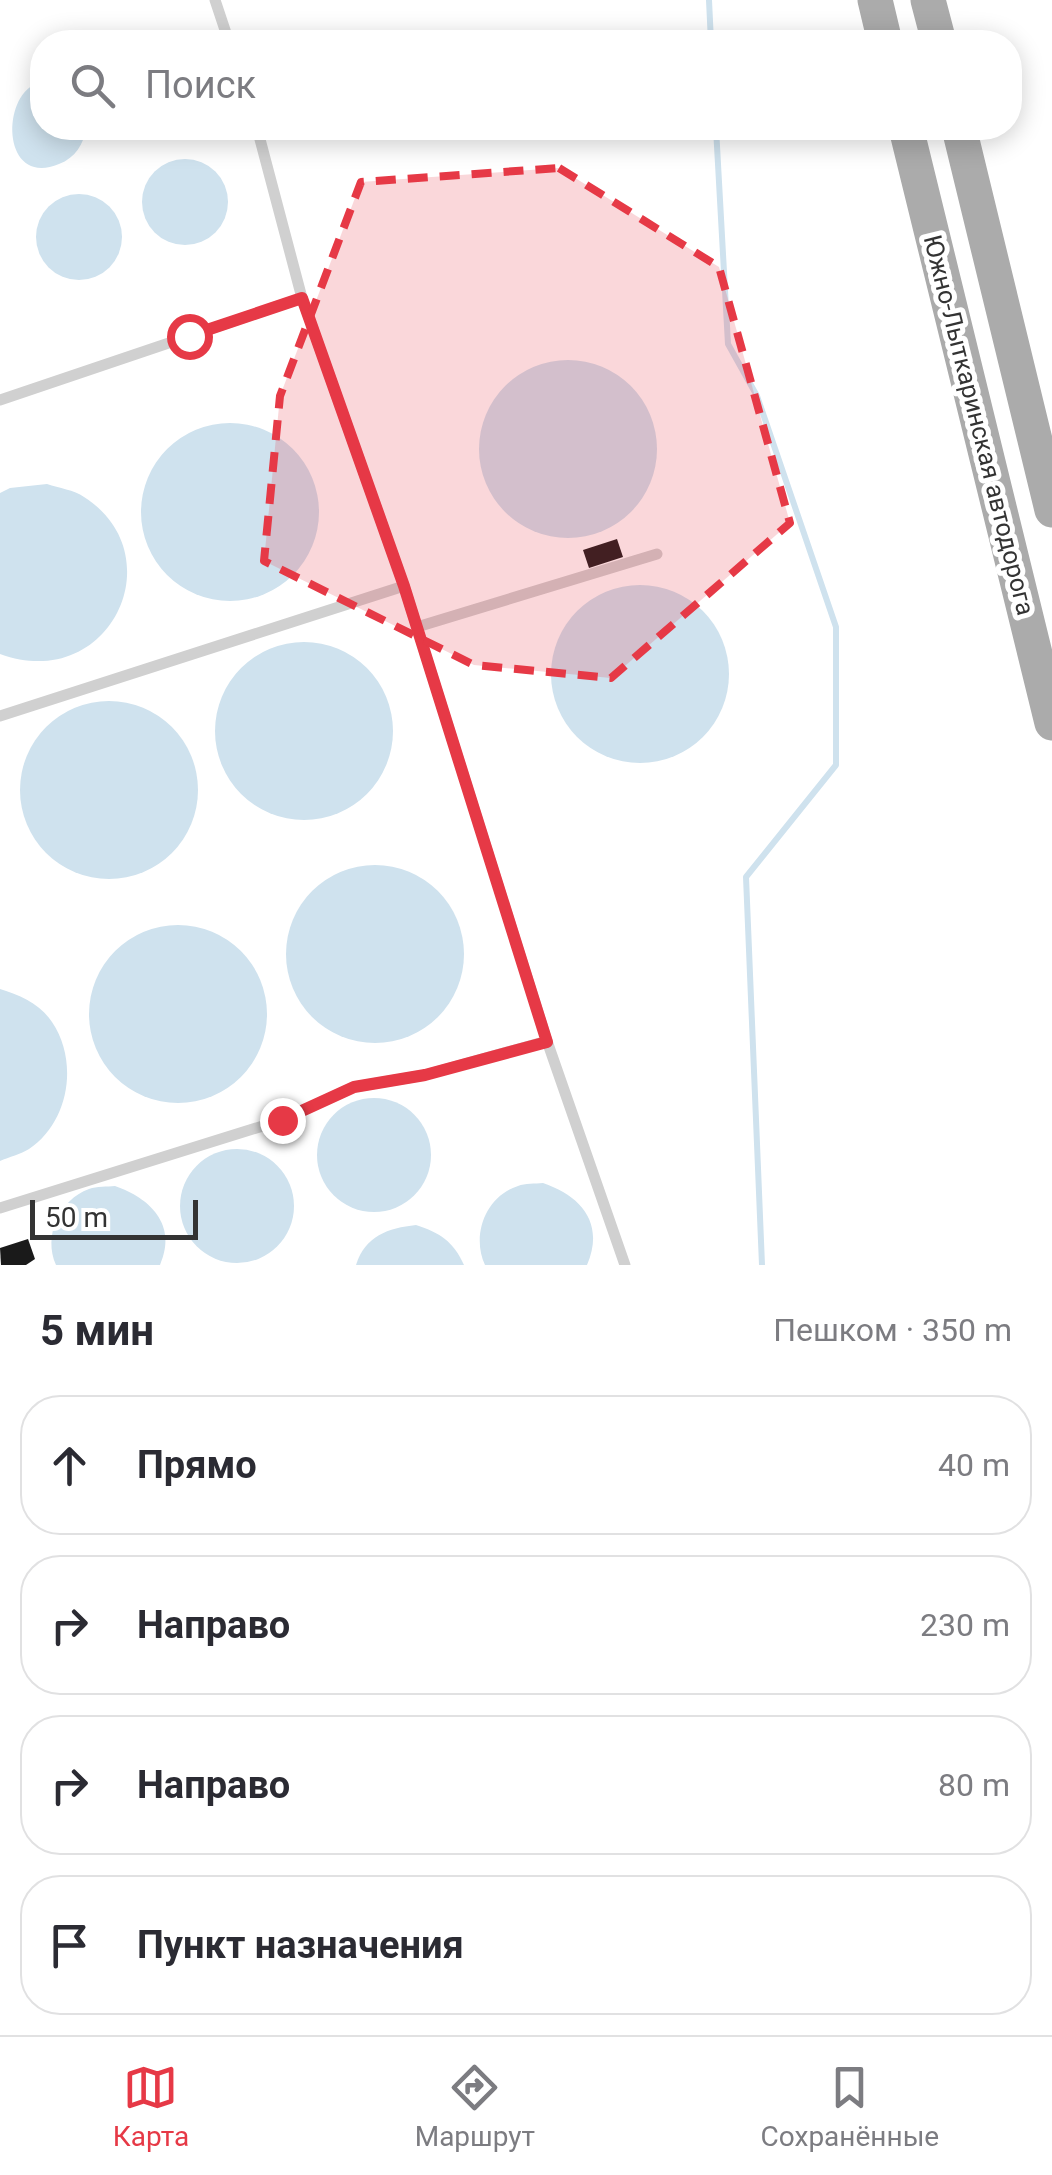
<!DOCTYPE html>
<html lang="ru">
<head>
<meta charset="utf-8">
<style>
	:root { --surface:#fff; --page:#f2f2f3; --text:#2b2b33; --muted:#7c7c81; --line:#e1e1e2; --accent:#e63946 }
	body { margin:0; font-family:Roboto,sans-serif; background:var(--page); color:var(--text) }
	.scale { position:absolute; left:30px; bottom:25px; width:168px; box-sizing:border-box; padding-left:10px; border:5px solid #333; border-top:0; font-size:28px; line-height:35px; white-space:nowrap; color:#333; -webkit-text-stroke:8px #fff; paint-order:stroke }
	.stop { position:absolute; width:30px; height:30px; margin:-22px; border:8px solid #e63946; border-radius:50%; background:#fff }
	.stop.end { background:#e63946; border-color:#fff; box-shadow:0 2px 10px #0008 }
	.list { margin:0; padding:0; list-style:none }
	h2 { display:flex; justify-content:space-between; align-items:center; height:130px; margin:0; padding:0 40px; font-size:42px }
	h2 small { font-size:32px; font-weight:400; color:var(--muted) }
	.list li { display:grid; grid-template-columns:65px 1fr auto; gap:30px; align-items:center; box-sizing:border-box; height:140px; margin:0 20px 20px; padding:0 20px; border:2px solid var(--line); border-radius:40px }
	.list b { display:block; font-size:38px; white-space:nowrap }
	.list em { font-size:32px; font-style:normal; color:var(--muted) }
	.icon { flex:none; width:55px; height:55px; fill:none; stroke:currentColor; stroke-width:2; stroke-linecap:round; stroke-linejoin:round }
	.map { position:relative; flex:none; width:1052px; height:1265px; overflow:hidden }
	.search { position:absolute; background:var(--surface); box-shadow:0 5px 25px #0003; left:30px; right:30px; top:30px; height:110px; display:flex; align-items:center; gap:25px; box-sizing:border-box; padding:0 35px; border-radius:40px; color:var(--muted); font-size:38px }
	.sheet { height:770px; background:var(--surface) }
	nav { display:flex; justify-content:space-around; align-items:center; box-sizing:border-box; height:140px; border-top:2px solid var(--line); background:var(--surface); font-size:28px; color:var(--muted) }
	nav a { display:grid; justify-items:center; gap:5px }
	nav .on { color:var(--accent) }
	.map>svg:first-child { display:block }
	.water { fill:#cfe2ee }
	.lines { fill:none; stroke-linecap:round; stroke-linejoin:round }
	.stream { stroke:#cfe2ee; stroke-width:6 }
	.building { fill:#1a1a1a }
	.lane { stroke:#d0d0d0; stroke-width:11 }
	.primary { stroke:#ababab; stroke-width:35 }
	.route { stroke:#e63946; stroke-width:12 }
	.marked { fill:#e63946; fill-opacity:0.2; stroke:#e63946; stroke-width:8; stroke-dasharray:20 12; stroke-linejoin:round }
	.labels { text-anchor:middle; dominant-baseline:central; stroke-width:10; stroke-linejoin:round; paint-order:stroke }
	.street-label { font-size:25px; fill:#333; stroke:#fff }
</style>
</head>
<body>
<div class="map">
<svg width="1052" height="1265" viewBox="0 0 1052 1265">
	<rect width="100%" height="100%" fill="#fff"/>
	<!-- water -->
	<g class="water">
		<path d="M42,82V128H86C84,144 75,158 59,164C0,189 0,89 42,82Z"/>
		<circle cx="185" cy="202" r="43"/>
		<circle cx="79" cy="237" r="43"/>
		<circle cx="568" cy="449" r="89"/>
		<circle cx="230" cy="512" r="89"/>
		<path d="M47,484C59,488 74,490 84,497C175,555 110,694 0,654V493L10,488Z"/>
		<circle cx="640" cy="674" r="89"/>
		<circle cx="304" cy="731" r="89"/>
		<circle cx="109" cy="790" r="89"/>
		<circle cx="375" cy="954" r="89"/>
		<circle cx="178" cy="1014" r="89"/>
		<path d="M0,989C20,995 40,1004 52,1022C79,1062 69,1122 29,1149C21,1154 9,1157 0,1161Z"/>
		<circle cx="374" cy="1155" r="57"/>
		<circle cx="237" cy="1206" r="57"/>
		<path d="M543,1183C581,1196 605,1223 587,1265H485C471,1235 486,1196 518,1186C525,1183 535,1184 543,1183Z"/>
		<path d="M115,1186C150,1198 178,1225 160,1265H56C43,1236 59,1200 89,1189C97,1186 107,1187 115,1186Z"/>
		<path d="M416,1225C440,1233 453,1241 464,1265H356C365,1236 388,1228 416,1225Z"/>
	</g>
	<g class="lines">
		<!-- stream -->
		<g class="stream">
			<polyline points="709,0 711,42"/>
			<polyline points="716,128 728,344 757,396 836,627 836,765 746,877 762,1265"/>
		</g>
	</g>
	<!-- building -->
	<g class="building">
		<polygon points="617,539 623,557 589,568 583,550"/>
		<polygon points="28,1239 35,1259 26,1265 1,1265 0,1248"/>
	</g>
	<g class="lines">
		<!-- lane -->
		<g class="lane">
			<polyline points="215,0 229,42"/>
			<polyline points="257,128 302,298"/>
			<polyline points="0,400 302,298 404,586 547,1041 625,1265"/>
			<polyline points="417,627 657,554"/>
			<polyline points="0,716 404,586"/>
			<polyline points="0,1208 282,1120 354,1087 425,1075 547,1041"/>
		</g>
		<!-- primary -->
		<g class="primary">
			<polyline points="875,0 885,42"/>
			<polyline points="928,0 939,42"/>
			<polyline points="906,128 1052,723"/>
			<polyline points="959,128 1052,510"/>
		</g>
	</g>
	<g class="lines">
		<!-- route -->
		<polyline class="route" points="189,336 302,298 404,586 547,1042 425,1075 354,1087 282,1120"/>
	</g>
	<!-- marked area -->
	<path class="marked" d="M559,168L719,267L790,523L611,678L474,665L264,561L280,396L361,182Z"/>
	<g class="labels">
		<!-- street labels -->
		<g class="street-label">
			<text transform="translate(979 425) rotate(76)">Южно-Лыткаринская автодорога</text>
		</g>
	</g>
</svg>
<div class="scale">50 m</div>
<div class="stop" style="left:189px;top:336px"></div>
<div class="stop end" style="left:282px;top:1120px"></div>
<div class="search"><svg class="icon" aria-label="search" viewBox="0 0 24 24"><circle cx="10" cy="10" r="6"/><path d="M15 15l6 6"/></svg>Поиск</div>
</div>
<section class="sheet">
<h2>5 мин<small>Пешком · 350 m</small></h2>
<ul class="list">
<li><svg class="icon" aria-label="ahead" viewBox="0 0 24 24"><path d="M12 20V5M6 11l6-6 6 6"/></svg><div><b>Прямо</b></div><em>40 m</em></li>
<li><svg class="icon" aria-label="right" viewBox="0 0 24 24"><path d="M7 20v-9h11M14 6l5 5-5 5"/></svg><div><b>Направо</b></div><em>230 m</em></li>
<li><svg class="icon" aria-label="right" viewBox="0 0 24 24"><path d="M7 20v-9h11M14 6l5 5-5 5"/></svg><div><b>Направо</b></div><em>80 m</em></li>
<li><svg class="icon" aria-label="arrive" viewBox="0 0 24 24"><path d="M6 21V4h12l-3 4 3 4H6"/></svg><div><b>Пункт назначения</b></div></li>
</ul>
</section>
<nav>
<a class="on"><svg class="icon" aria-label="map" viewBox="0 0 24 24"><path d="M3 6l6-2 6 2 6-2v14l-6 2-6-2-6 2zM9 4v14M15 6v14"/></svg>Карта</a>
<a><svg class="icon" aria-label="directions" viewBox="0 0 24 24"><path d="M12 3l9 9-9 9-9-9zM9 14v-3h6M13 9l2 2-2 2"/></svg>Маршрут</a>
<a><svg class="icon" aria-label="saved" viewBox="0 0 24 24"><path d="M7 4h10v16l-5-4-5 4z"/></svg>Сохранённые</a>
</nav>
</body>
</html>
